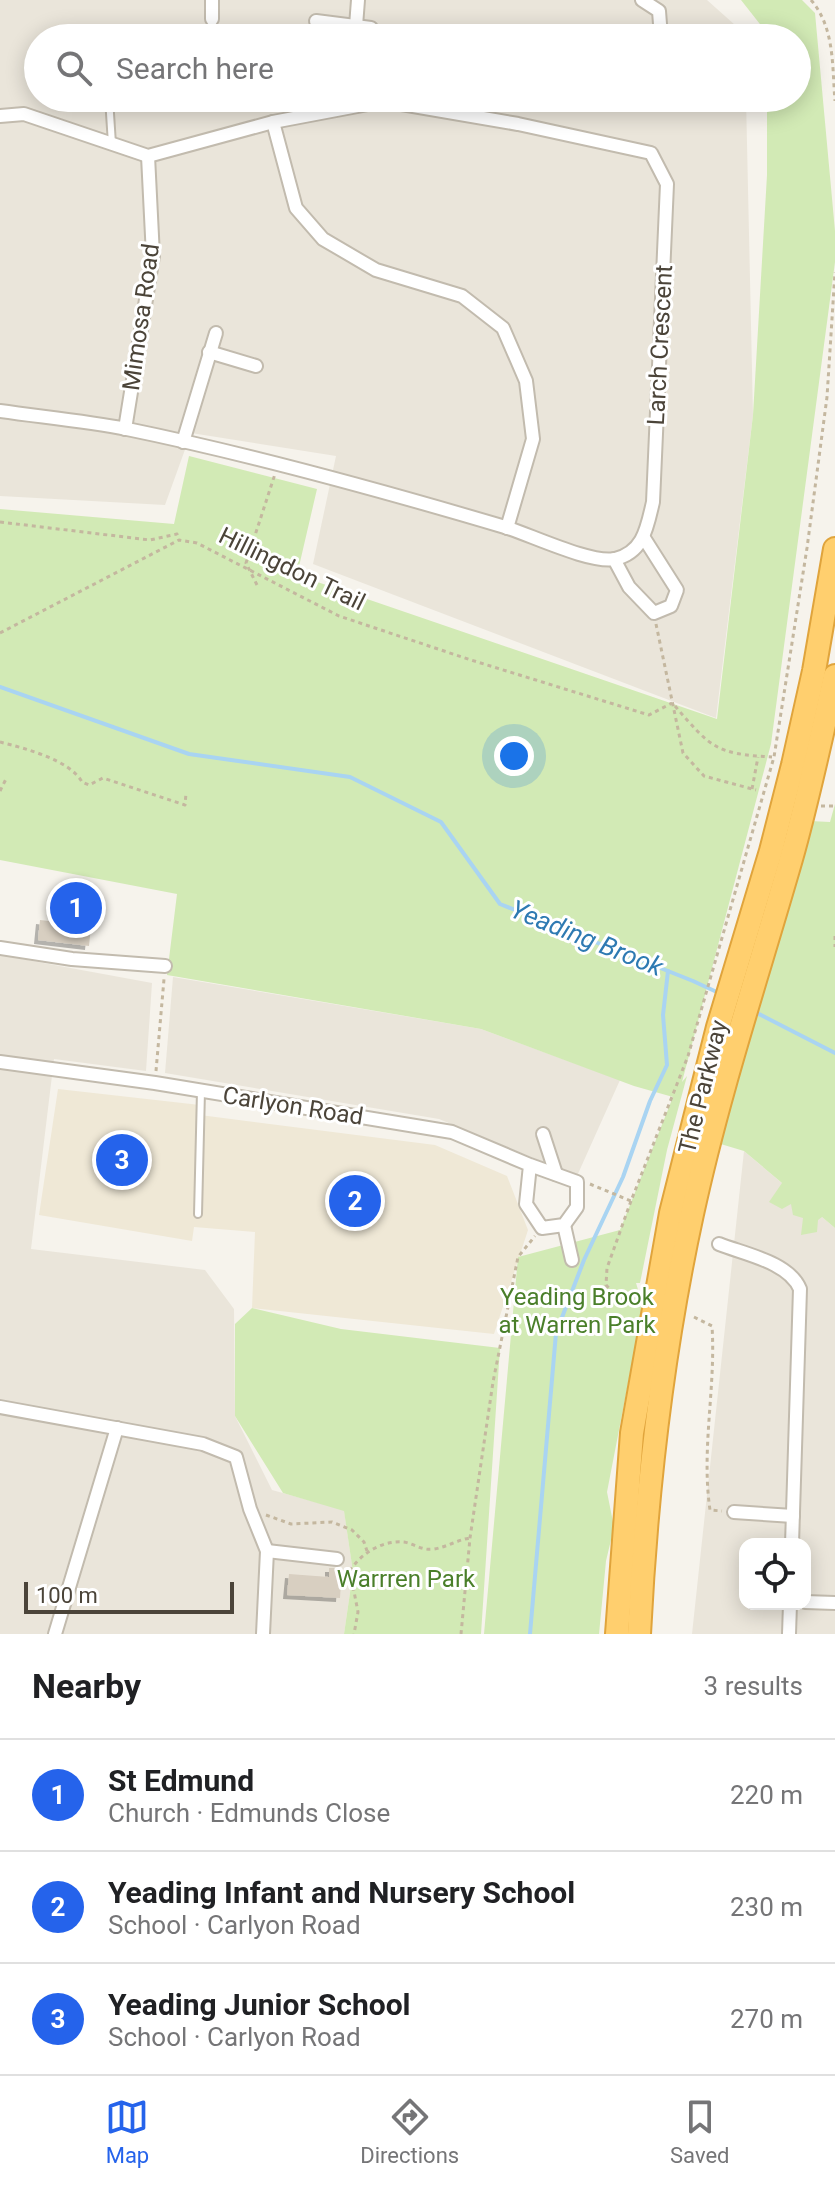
<!DOCTYPE html>
<html lang="en">
<head>
<meta charset="utf-8">
<style>
	:root { --surface:#fff; --page:#f6f6f6; --text:#202124; --muted:#757577; --line:#e0e0e0; --accent:#2563eb }
	body { margin:0; font-family:Roboto,sans-serif; background:var(--page); color:var(--text) }
	.controls { position:absolute; right:24px; bottom:24px; display:grid; overflow:hidden; border-radius:16px; box-shadow:0 4px 20px #0003 }
	.controls button { width:72px; height:72px; display:grid; place-items:center; padding:0; border:0; border-bottom:2px solid var(--line); background:var(--surface); color:var(--text); font:40px sans-serif }
	.scale { position:absolute; left:24px; bottom:20px; width:210px; box-sizing:border-box; padding-left:8px; border:4px solid #4b4439; border-top:0; font-size:22px; line-height:28px; white-space:nowrap; color:#4b4439; -webkit-text-stroke:6px #fff; paint-order:stroke }
	.you { position:absolute; left:514px; top:756px; width:28px; height:28px; margin:-20px; border:6px solid #fff; border-radius:50%; background:#1a73e8; box-shadow:0 0 0 12px #1a73e833 }
	.badge { display:grid; place-items:center; width:52px; height:52px; border-radius:50%; background:var(--accent); color:#fff; font-size:26px; font-weight:700 }
	.pin { position:absolute; translate:-50% -50%; border:4px solid #fff; box-shadow:0 2px 8px #0006 }
	.list { margin:0; padding:0; list-style:none }
	h2 { display:flex; justify-content:space-between; align-items:center; height:104px; margin:0; padding:0 32px; font-size:34px }
	h2 small { font-size:26px; font-weight:400; color:var(--muted) }
	.list li { display:grid; grid-template-columns:52px 1fr auto; gap:24px; align-items:center; box-sizing:border-box; height:112px; padding:0 32px; border-top:2px solid var(--line) }
	.list b { display:block; font-size:30px; white-space:nowrap }
	.list p { margin:0; font-size:26px; white-space:nowrap; color:var(--muted) }
	.list em { font-size:26px; font-style:normal; color:var(--muted) }
	.icon { flex:none; width:44px; height:44px; fill:none; stroke:currentColor; stroke-width:2; stroke-linecap:round; stroke-linejoin:round }
	.map { position:relative; flex:none; width:835px; height:1634px; overflow:hidden }
	.search { position:absolute; background:var(--surface); box-shadow:0 4px 20px #0003; left:24px; right:24px; top:24px; height:88px; display:flex; align-items:center; gap:20px; box-sizing:border-box; padding:0 28px; border-radius:44px; color:var(--muted); font-size:30px }
	.sheet { height:440px; background:var(--surface) }
	nav { display:flex; justify-content:space-around; align-items:center; box-sizing:border-box; height:112px; border-top:2px solid var(--line); background:var(--surface); font-size:22px; color:var(--muted) }
	nav a { display:grid; justify-items:center; gap:4px }
	nav .on { color:var(--accent) }
	.map>svg:first-child { display:block }
	.residential { fill:#eae5da; fill-rule:evenodd }
	.education { fill:#efe8d6 }
	.green { fill:#d2eab5 }
	.lines { fill:none; stroke-linecap:round; stroke-linejoin:round }
	.stream { stroke:#a9d4f2; stroke-width:4 }
	.building { fill:#d8cfc1; filter:url(#shadow) }
	.lane-casing { stroke:#c2bbae; stroke-width:10 }
	.street-casing { stroke:#c2bbae; stroke-width:16 }
	.highway-casing { stroke:#e0a43c; stroke-width:26 }
	.path { stroke:#c4b79f; stroke-width:3; stroke-dasharray:4 4; stroke-linecap:butt }
	.lane { stroke:#fff; stroke-width:6 }
	.street { stroke:#fff; stroke-width:12 }
	.highway { stroke:#ffcf6e; stroke-width:22 }
	.labels { text-anchor:middle; dominant-baseline:central; stroke-width:6; stroke-linejoin:round; paint-order:stroke }
	.street-label { font-size:24px; fill:#4b4439; stroke:#fff }
	.park-label { font-size:24px; fill:#4a7f2a; stroke:#fff }
	.water-label { font-size:26px; font-style:italic; fill:#2e7ab2; stroke:#fff }
</style>
</head>
<body>
<div class="map">
<svg width="835" height="1634" viewBox="0 0 835 1634">
	<defs>
		<filter id="shadow"><feDropShadow dx="-4" dy="4" stdDeviation="0" flood-color="#0004"/></filter>
	</defs>
	<rect width="100%" height="100%" fill="#f6f3ec"/>
	<!-- residential -->
	<g class="residential">
		<polygon points="0,0 707,0 744,33 744,38 38,38 38,98 746,98 753,415 716,718 313,564 336,456 191,433 165,505 0,496"/>
		<polygon points="0,955 152,983 146,1071 54,1059 31,1249 205,1270 234,1309 235,1416 272,1490 344,1510 353,1572 344,1634 0,1634"/>
		<polygon points="173,977 481,1029 620,1080 577,1176 439,1119 165,1073"/>
		<path d="M744,1151L835,1228V1634H692ZM745,1544H805V1604H745Z"/>
	</g>
	<!-- education -->
	<polygon class="education" points="58,1089 200,1105 200,1115 435,1145 507,1176 528,1230 494,1334 252,1308 255,1232 194,1227 192,1241 39,1215"/>
	<!-- green -->
	<g class="green">
		<polygon points="741,0 802,0 815,13 835,231 835,262 771,744 682,1082 687,1076 667,1150 640,1283 636,1283 643,1306 607,1492 614,1527 606,1561 599,1634 484,1634 518,1257 620,1230 673,1097 634,1086 481,1029 167,975 177,894 0,860 0,509 174,524 189,456 317,489 297,575 717,719 753,415 767,175 767,98 797,98 797,38 767,38 767,33"/>
		<polygon points="835,804 835,1236 835,1228 822,1217 818,1220 817,1232 801,1235 803,1218 793,1215 791,1204 782,1209 769,1202 782,1183 744,1151 714,1142 810,821 830,822"/>
		<polygon points="252,1308 341,1329 500,1348 481,1634 344,1634 353,1572 344,1511 283,1493 235,1416 235,1324"/>
	</g>
	<g class="lines">
		<!-- stream -->
		<g class="stream">
			<polyline points="0,687 189,754 350,777 441,822 500,904 693,981 719,993"/>
			<polyline points="755,1012 835,1053"/>
			<polyline points="530,1634 556,1333 584,1260 623,1177 650,1101 667,1065 663,1015 668,971"/>
		</g>
	</g>
	<!-- building -->
	<g class="building">
		<polygon points="61,892 94,896 89,946 38,940 40,920 58,922"/>
		<polygon points="329,1568 342,1568 340,1598 287,1595 289,1574 329,1577"/>
	</g>
	<g class="lines">
		<!-- lane casing -->
		<g class="lane-casing">
			<g id="lane">
				<polyline points="113,38 115,29"/>
				<polyline points="109,98 112,144"/>
				<polyline points="198,1214 201,1091"/>
			</g>
		</g>
		<!-- street casing -->
		<g class="street-casing">
			<g id="street">
				<polyline points="642,0 659,11 661,37 669,38"/>
				<polyline points="212,19 212,0"/>
				<polyline points="316,21 371,28"/>
				<polyline points="356,26 358,0"/>
				<polyline points="684,38 692,33"/>
				<path d="M0,116L24,114L148,156L273,122L384,101L518,124L651,153L667,184L653,502C647,527 644,552 615,559C591,564 531,535 505,527C380,490 254,455 127,429C85,421 42,417 0,411"/>
				<polyline points="273,122 296,208 323,239 376,270 462,296 503,328 526,381 533,439 507,528"/>
				<polyline points="209,352 256,366"/>
				<polyline points="125,429 153,256 148,156"/>
				<polyline points="183,442 216,333"/>
				<polyline points="614,559 629,587 654,613 671,606 677,590 644,538"/>
				<polyline points="0,948 72,959 165,966"/>
				<polyline points="0,1062 155,1083 452,1132 530,1165 577,1182 577,1207 564,1225 542,1228 526,1204 530,1165"/>
				<polyline points="543,1134 556,1174"/>
				<polyline points="564,1225 572,1260"/>
				<path d="M719,1244C744,1254 789,1262 800,1289L792,1544"/>
				<polyline points="0,1407 203,1444 236,1457 250,1509 267,1551 263,1634"/>
				<polyline points="734,1512 793,1516"/>
				<polyline points="267,1551 337,1559"/>
				<polyline points="805,1602 835,1603"/>
				<polyline points="55,1634 117,1428"/>
				<polyline points="789,1634 790,1604"/>
			</g>
		</g>
		<!-- highway casing -->
		<g class="highway-casing">
			<g id="highway">
				<polyline points="617,1634 632,1433 671,1213 718,1027 771,851 793,765 814,671 835,549"/>
				<path d="M639,1634C646,1493 662,1352 692,1214C718,1094 757,977 791,859C808,799 821,737 835,676"/>
			</g>
		</g>
		<!-- path -->
		<g class="path">
			<path d="M811,0C835,28 832,66 835,101"/>
			<polyline points="520,110 521,98"/>
			<polyline points="0,522 150,540 177,534 178,538"/>
			<polyline points="257,585 246,563 275,474"/>
			<polyline points="656,624 683,753 704,776 756,790"/>
			<polyline points="0,633 179,540 197,543 339,616 471,660 649,715 672,703"/>
			<path d="M675,706C711,748 716,754 772,757"/>
			<path d="M0,742C24,748 70,760 82,782L89,785L103,778L185,805L186,793"/>
			<polyline points="752,789 758,757"/>
			<polyline points="0,791 6,779"/>
			<polyline points="821,806 835,806"/>
			<polyline points="835,936 835,947"/>
			<polyline points="156,1071 164,979"/>
			<polyline points="590,1184 631,1201 688,1056 774,757 807,548 827,397 835,272"/>
			<polyline points="631,1201 607,1268 606,1285 618,1298 636,1304"/>
			<path d="M694,1317L712,1326C716,1387 701,1449 710,1510L722,1511"/>
			<polyline points="266,1515 291,1524 332,1522 352,1530 364,1542 367,1551"/>
			<path d="M350,1571C360,1554 382,1540 404,1542C415,1544 422,1551 434,1549C447,1547 457,1540 470,1538"/>
			<polyline points="350,1571 358,1612 354,1634"/>
			<polyline points="461,1634 470,1538 493,1382 518,1257 535,1236"/>
		</g>
		<!-- lane -->
		<use href="#lane" class="lane"/>
		<!-- street -->
		<use href="#street" class="street"/>
		<!-- highway -->
		<use href="#highway" class="highway"/>
	</g>
	<g class="labels">
		<!-- street labels -->
		<g class="street-label">
			<text transform="translate(141 317) rotate(-82)">Mimosa Road</text>
			<text transform="translate(660 345) rotate(-87)">Larch Crescent</text>
			<text transform="translate(292 569) rotate(26)">Hillingdon Trail</text>
			<text transform="translate(703 1087) rotate(-76)">The Parkway</text>
			<text transform="translate(293 1106) rotate(9)">Carlyon Road</text>
		</g>
		<!-- park labels -->
		<g class="park-label">
			<text x="577" y="1297">Yeading Brook<tspan x="577" dy="28">at Warren Park</tspan></text>
			<text x="406" y="1579">Warrren Park</text>
		</g>
		<!-- water labels -->
		<g class="water-label">
			<text transform="translate(587 938) rotate(22)">Yeading Brook</text>
		</g>
	</g>
</svg>
<div class="controls">
<button><svg class="icon" aria-label="locate" viewBox="0 0 24 24"><circle cx="12" cy="12" r="6"/><path d="M12 2v4M12 18v4M2 12h4M18 12h4"/></svg></button>
</div>
<div class="scale">100 m</div>
<div class="you"></div>
<div class="pin badge" style="left:76px;top:908px">1</div>
<div class="pin badge" style="left:355px;top:1201px">2</div>
<div class="pin badge" style="left:122px;top:1160px">3</div>
<div class="search"><svg class="icon" aria-label="search" viewBox="0 0 24 24"><circle cx="10" cy="10" r="6"/><path d="M15 15l6 6"/></svg>Search here</div>
</div>
<section class="sheet">
<h2>Nearby<small>3 results</small></h2>
<ul class="list">
<li><span class="badge">1</span><div><b>St Edmund</b><p>Church · Edmunds Close</p></div><em>220 m</em></li>
<li><span class="badge">2</span><div><b>Yeading Infant and Nursery School</b><p>School · Carlyon Road</p></div><em>230 m</em></li>
<li><span class="badge">3</span><div><b>Yeading Junior School</b><p>School · Carlyon Road</p></div><em>270 m</em></li>
</ul>
</section>
<nav>
<a class="on"><svg class="icon" aria-label="map" viewBox="0 0 24 24"><path d="M3 6l6-2 6 2 6-2v14l-6 2-6-2-6 2zM9 4v14M15 6v14"/></svg>Map</a>
<a><svg class="icon" aria-label="directions" viewBox="0 0 24 24"><path d="M12 3l9 9-9 9-9-9zM9 14v-3h6M13 9l2 2-2 2"/></svg>Directions</a>
<a><svg class="icon" aria-label="saved" viewBox="0 0 24 24"><path d="M7 4h10v16l-5-4-5 4z"/></svg>Saved</a>
</nav>
</body>
</html>
